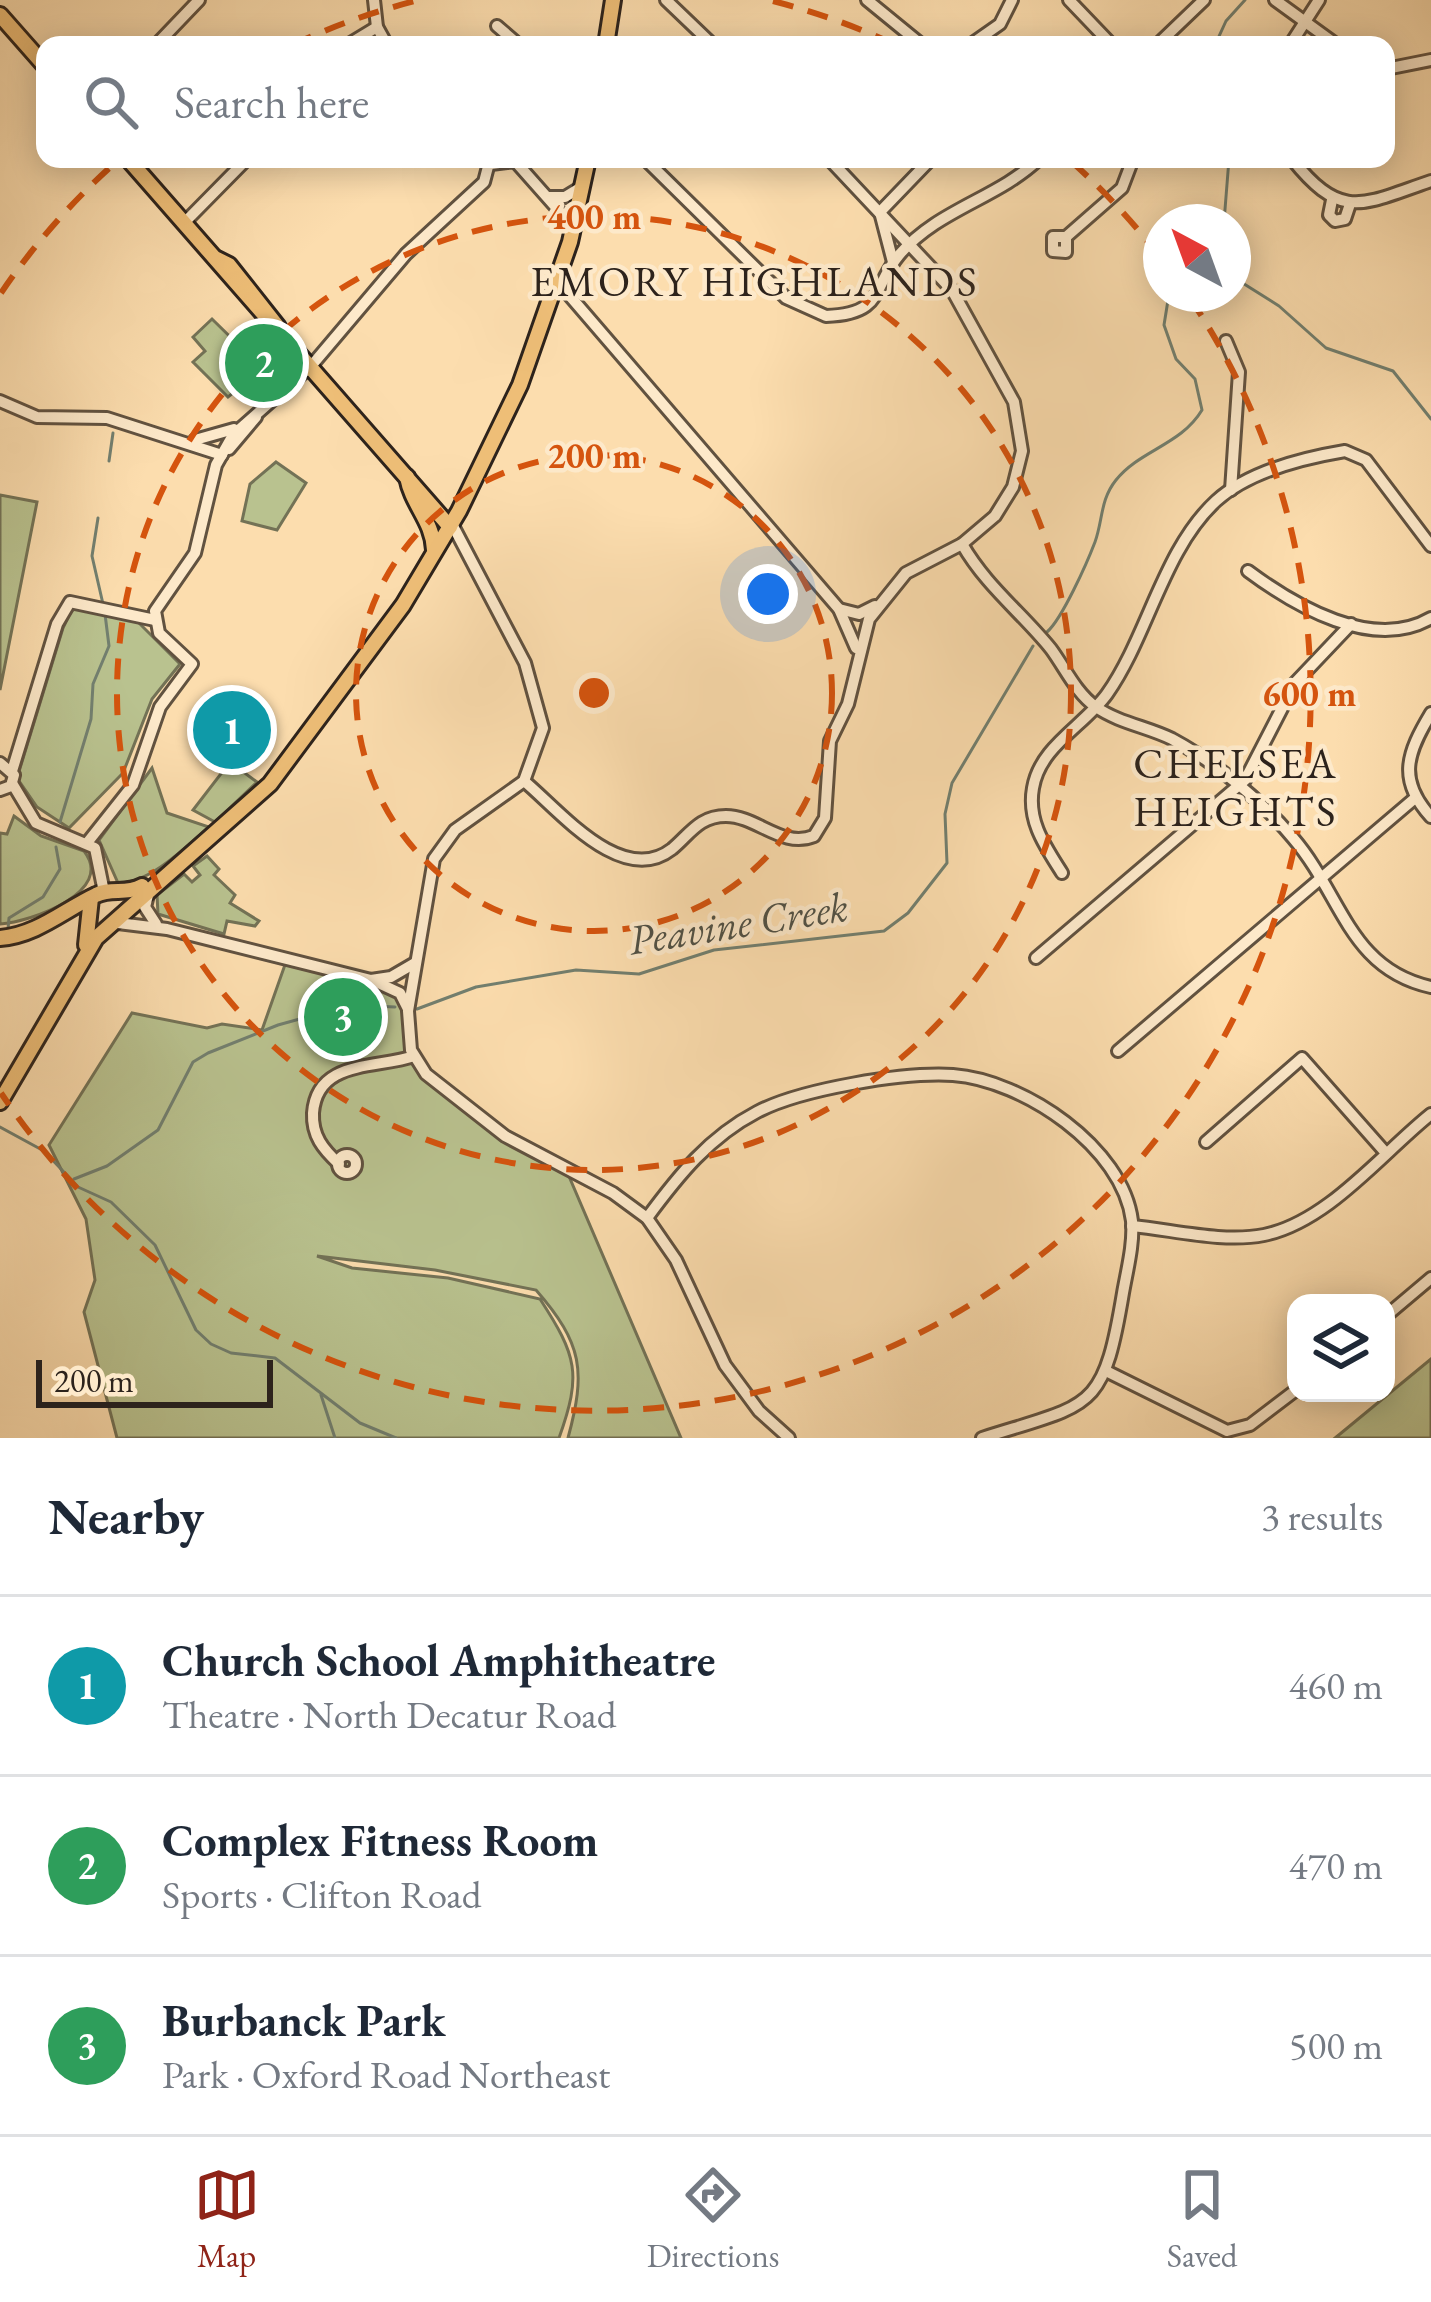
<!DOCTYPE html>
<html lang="en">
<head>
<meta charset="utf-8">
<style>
	:root { --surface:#fff; --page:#f2f2f3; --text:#1f2937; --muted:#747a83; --line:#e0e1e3; --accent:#8f2418 }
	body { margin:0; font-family:"EB Garamond",serif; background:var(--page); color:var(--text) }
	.controls { position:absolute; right:36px; bottom:36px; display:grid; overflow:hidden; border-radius:24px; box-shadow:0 6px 30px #0003 }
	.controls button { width:108px; height:108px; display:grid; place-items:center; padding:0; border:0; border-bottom:3px solid var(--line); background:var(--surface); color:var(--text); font:60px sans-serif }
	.compass { position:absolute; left:1143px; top:204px; width:108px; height:108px; border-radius:50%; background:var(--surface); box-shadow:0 6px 30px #0003; rotate:319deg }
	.scale { position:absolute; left:36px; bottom:30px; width:237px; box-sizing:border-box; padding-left:12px; border:6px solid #2d231c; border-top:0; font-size:33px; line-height:42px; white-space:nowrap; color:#2d231c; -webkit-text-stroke:9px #fde9ca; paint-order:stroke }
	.you { position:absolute; left:768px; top:594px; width:42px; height:42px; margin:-30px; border:9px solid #fff; border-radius:50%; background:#1a73e8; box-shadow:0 0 0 18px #1a73e833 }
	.badge { display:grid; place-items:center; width:78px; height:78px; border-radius:50%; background:var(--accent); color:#fff; font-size:39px; font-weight:700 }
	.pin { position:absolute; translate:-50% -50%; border:6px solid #fff; box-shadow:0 3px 12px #0006 }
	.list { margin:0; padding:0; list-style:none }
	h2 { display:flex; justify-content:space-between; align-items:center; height:156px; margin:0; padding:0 48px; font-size:51px }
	h2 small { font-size:39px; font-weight:400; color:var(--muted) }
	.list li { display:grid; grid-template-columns:78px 1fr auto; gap:36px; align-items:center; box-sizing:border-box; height:180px; padding:0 48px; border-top:3px solid var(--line) }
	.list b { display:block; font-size:45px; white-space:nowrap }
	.list p { margin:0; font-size:39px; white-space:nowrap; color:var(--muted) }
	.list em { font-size:39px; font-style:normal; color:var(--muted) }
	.icon { flex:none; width:66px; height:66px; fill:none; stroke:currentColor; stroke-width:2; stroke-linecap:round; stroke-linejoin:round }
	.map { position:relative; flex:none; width:1431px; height:1438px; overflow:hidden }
	.search { position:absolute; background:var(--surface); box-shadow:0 6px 30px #0003; left:36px; right:36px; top:36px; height:132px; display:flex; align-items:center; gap:30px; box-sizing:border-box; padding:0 42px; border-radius:24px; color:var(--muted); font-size:45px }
	.sheet { height:696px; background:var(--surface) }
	nav { display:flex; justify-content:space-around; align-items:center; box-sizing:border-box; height:168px; border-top:3px solid var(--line); background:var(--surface); font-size:33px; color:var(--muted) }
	nav a { display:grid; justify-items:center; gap:6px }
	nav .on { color:var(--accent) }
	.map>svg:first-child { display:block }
	.green { fill:#b9c28f; stroke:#737256; stroke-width:3 }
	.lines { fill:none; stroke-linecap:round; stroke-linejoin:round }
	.stream { stroke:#727f6f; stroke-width:3 }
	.minor-casing { stroke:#615240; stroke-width:16 }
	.major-casing { stroke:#2d231c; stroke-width:20 }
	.minor { stroke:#fde9ca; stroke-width:10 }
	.major { stroke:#eebe77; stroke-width:14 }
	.ring { fill:none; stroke:#d5540e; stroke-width:6; stroke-dasharray:21 15 }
	.labels { text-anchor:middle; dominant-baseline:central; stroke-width:9; stroke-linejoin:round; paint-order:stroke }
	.neighbourhood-label { font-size:42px; letter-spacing:3px; fill:#2d231c; stroke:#fde9ca }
	.water-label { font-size:42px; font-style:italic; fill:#505146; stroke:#fde9ca }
	.centre { fill:#d5540e; stroke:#fde9ca; stroke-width:6 }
	.ring-label { font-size:36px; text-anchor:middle; font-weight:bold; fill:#d5540e; stroke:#fde9ca; stroke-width:9; stroke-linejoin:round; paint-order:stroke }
</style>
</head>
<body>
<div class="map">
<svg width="1431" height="1438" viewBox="0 0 1431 1438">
	<rect width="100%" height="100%" fill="#fcddae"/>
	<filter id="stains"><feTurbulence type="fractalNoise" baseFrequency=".00167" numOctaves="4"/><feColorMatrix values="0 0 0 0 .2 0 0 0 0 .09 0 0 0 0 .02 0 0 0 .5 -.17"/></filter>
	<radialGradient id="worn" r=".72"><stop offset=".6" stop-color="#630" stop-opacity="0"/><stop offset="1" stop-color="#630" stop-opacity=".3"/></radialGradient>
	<!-- green -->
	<g class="green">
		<polygon points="212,319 263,369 228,397 193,362 205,351 193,337"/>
		<polygon points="276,462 306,483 277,530 242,521 250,484"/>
		<polygon points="0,495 37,502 0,690"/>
		<polygon points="82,606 138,622 180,664 152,699 123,773 69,828 37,807 17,778 63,628 71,611"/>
		<polygon points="230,762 257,782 215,822 193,810"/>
		<path d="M152,768L167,813L209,827C186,847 149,884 118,883L99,840Z"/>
		<path d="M14,816L41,836L84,851C116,892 31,922 0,924V833L7,834Z"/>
		<polygon points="207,856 219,869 214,875 235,895 230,903 259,921 255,926 227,921 224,934 158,914 157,895 184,874 192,882 200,875 193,866"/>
		<path d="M287,959L393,993L401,999L411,1042L434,1077L493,1129L568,1174L681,1438H568C586,1371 583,1344 536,1290L435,1270L317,1256L352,1268L448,1278L540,1299C577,1356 582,1374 559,1438H117L84,1312L95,1280L86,1219L49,1145L132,1013L207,1028L222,1024L262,1030Z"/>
		<polygon points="1431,1359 1431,1438 1335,1438 1340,1434"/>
	</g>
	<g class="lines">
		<!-- stream -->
		<g class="stream">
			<polyline points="1215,45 1226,21 1245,0"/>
			<polyline points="1224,222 1229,159"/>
			<polyline points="1233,277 1279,306 1326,348 1393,371 1431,419"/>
			<polyline points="109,461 113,433"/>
			<polyline points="98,518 92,556 103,604"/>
			<path d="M1047,632C1062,619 1087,563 1095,542C1103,520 1100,500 1116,480C1140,450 1181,445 1202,410L1195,379L1176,359L1164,325L1169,294"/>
			<polyline points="60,822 91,719 93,684 109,646 105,614"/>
			<polyline points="8,929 9,918 43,897 60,869 56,847"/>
			<polyline points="417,1009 476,987 576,970 639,974 714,950 884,931 908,913 947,863 945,814 952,783 1033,646"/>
			<polyline points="0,1127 44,1151 78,1187 111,1202 155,1245 196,1330 211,1344 231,1353 275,1358 360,1423 396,1438"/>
			<polyline points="74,1179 107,1166 158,1130 193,1062 208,1053 278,1025 350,1005 395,1007"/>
			<polyline points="321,1395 335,1438"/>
		</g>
		<!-- minor casing -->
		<g class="minor-casing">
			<g id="minor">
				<polyline points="374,0 377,27 387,45"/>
				<polyline points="666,0 713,45"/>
				<polyline points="867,0 922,45"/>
				<polyline points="1069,0 1112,45"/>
				<polyline points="1275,0 1337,45"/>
				<polyline points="497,26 519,45"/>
				<polyline points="349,44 377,27"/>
				<polyline points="156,45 199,0"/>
				<polyline points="970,45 1000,24 1012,0"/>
				<polyline points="1157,45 1204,0"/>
				<polyline points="1290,45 1319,0"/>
				<polyline points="1386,69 1431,60"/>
				<path d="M645,159L786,298L826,316C885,314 872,287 899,255C938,209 997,199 1039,159"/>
				<path d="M1292,159C1342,222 1363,204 1431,181"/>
				<polyline points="491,164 515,161 561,213 576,217"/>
				<polyline points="548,197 565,197 583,186"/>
				<polyline points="1332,200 1329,215 1335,221 1345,219 1350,204"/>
				<polyline points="185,222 247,159"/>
				<polyline points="1066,237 1066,252 1053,251 1053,237 1066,237 1122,188 1133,159"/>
				<polyline points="893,262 880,212 931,159"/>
				<polyline points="557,281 839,609 856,648"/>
				<polyline points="1226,341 1239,372 1231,490"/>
				<polyline points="0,401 37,417 107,418 222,455"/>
				<polyline points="195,440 234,429"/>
				<polyline points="229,449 256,417"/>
				<polyline points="452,524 525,663 543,728 524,781 455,830 434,859 408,1011 411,1050 426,1074 505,1136 613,1193 647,1218 676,1260 725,1365 759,1411 789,1438"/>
				<path d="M962,544C986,586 1022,613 1051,649C1065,668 1076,693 1096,707C1119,723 1148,727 1172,739C1215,762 1262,801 1293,838C1342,895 1349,969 1431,987"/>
				<path d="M1248,571C1295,606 1373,652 1431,618"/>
				<polyline points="839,609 859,614 875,606"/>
				<path d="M1431,713C1407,753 1397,780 1431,817"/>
				<polyline points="0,763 14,775 11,786 0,790"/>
				<polyline points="12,771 57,624 70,602 155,620"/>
				<path d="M524,781C559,810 622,888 672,849C690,834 699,816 726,816C757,816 782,849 814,836L825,818L830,741L848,704L869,619L906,573L962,544L995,516L1013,487L1022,451L1014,402L952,290L829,159"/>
				<polyline points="12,783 36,823 95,848 104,892"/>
				<polyline points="87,843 133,785 160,707 192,664 159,633 155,611 195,553 216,465 233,435 312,365 406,254 484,182 490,159"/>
				<path d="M1062,873C1045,846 1027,821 1033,788C1040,746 1084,726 1107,694C1148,636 1163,550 1216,501C1248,472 1303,458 1345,451L1366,460L1431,546"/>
				<polyline points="148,895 145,907 156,924"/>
				<polyline points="118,923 167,929 371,980 391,977 415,963"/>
				<polyline points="1036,958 1245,780 1295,683 1351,624"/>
				<polyline points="374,981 400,993 408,1009"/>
				<polyline points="1118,1051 1414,799"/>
				<polyline points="1206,1142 1302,1058 1385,1152"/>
				<circle cx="347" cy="1164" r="9"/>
				<path d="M339,1164C323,1149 312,1136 313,1113C317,1059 377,1069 414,1056"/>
				<path d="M647,1218C678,1176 709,1137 757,1112C801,1089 903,1072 953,1075C1023,1080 1123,1147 1132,1221C1134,1244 1127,1270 1123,1293C1103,1413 1092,1403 982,1438"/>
				<path d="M1132,1226C1174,1230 1223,1243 1264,1235C1328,1222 1382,1153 1431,1114"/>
				<polyline points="1386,1316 1431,1278"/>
				<polyline points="1108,1372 1227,1431 1250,1425 1296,1390"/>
			</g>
		</g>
		<!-- major casing -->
		<g class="major-casing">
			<g id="major">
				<polyline points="0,15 45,66"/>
				<polyline points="606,45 613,0"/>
				<polyline points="128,159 450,527"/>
				<polyline points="217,259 229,265 278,327"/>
				<path d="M407,477C412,505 433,521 434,550"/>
				<path d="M0,938C37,935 64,910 96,895C111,887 126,895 142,886"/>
				<polyline points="86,945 91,898"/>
				<polyline points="0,1102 96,938 270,784 403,605 459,511 520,385 570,242 588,159"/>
			</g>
		</g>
		<!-- minor -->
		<use href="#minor" class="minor"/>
		<!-- major -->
		<use href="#major" class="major"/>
	</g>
	<!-- distance rings -->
	<g class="ring">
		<circle cx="594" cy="693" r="238"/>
		<circle cx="594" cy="693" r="477"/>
		<path d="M1 293A715 715 0 0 1 116 162M292 45A715 715 0 0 1 415 1M773 1A715 715 0 0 1 896 45M1072 162A715 715 0 0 1 1157 253M1190 298A715 715 0 0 1 1 1093"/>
	</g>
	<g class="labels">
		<!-- neighbourhood labels -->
		<g class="neighbourhood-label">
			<text x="755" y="281">EMORY HIGHLANDS</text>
			<text x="1236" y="763">CHELSEA<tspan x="1236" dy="48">HEIGHTS</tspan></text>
		</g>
		<!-- water labels -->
		<g class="water-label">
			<text transform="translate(738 923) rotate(-9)">Peavine Creek</text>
		</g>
	</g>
	<circle cx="594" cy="693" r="18" class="centre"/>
	<g class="ring-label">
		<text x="594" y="229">400 m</text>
		<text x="594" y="468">200 m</text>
		<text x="1309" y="706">600 m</text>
	</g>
	<rect width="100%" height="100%" filter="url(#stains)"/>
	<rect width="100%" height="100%" fill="url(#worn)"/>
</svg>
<div class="controls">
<button><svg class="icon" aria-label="layers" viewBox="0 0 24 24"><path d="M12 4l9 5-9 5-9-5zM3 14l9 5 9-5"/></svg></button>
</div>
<svg class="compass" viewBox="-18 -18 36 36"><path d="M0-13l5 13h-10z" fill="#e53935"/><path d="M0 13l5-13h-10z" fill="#747a83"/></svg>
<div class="scale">200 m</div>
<div class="you"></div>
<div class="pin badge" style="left:232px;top:730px;background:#0f9aa8">1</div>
<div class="pin badge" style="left:264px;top:363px;background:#2e9e5b">2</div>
<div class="pin badge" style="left:343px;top:1017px;background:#2e9e5b">3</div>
<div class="search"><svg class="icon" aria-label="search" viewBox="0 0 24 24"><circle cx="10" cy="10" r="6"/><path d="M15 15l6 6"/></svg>Search here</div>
</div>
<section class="sheet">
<h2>Nearby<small>3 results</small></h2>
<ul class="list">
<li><span class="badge" style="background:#0f9aa8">1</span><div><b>Church School Amphitheatre</b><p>Theatre · North Decatur Road</p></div><em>460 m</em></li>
<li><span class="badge" style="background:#2e9e5b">2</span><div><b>Complex Fitness Room</b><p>Sports · Clifton Road</p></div><em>470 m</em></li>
<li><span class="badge" style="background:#2e9e5b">3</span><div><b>Burbanck Park</b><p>Park · Oxford Road Northeast</p></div><em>500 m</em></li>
</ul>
</section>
<nav>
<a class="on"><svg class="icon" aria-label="map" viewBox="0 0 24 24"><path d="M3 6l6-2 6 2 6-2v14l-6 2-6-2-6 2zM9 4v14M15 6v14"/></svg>Map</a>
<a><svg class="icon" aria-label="directions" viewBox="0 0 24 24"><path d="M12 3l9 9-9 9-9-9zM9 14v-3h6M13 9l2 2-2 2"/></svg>Directions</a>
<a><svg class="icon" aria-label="saved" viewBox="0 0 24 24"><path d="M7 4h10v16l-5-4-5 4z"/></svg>Saved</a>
</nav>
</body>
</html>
